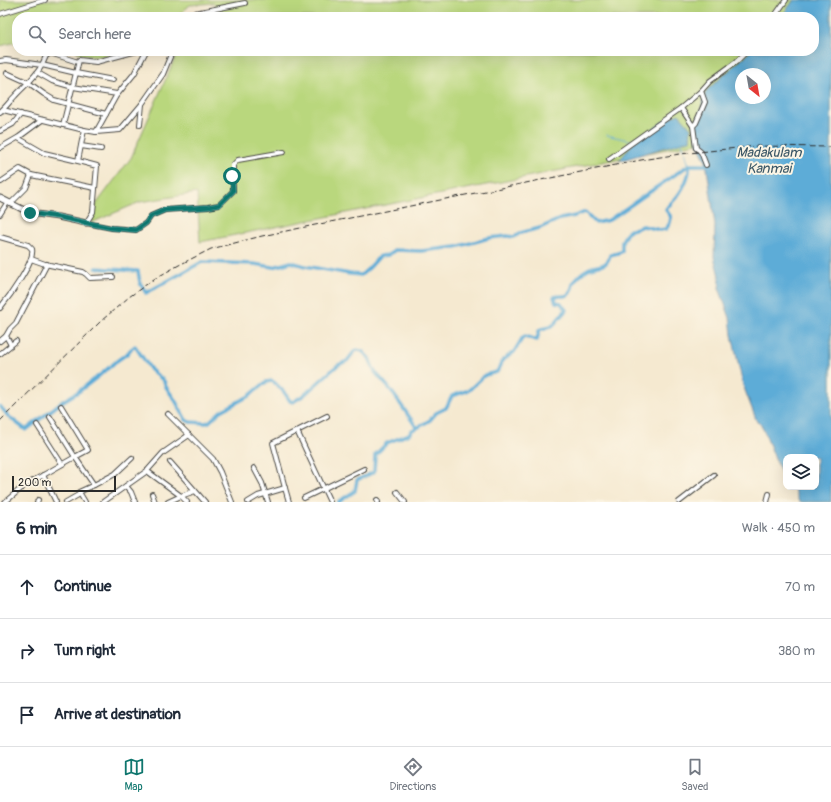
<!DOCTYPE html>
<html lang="en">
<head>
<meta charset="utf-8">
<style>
	:root { --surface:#fff; --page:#f6f6f7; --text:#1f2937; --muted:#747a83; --line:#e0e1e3; --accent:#0f766e }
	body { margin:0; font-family:Pangolin,sans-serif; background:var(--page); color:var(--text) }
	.controls { position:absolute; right:12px; bottom:12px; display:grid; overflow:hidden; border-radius:8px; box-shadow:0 4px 16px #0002 }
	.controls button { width:36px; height:36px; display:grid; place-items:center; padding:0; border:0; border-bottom:1px solid var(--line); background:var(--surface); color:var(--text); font:20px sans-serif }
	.compass { position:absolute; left:735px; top:68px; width:36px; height:36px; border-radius:50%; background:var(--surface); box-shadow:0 4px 16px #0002; rotate:149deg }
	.scale { position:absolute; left:12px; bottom:10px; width:104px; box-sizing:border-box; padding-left:4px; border:2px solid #2b2b2b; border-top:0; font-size:11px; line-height:14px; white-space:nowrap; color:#2b2b2b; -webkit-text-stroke:3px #fcf5e5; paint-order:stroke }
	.stop { position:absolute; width:12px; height:12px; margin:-9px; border:3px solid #0f766e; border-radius:50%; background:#fff }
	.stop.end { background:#0f766e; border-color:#fff; box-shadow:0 1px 4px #0008 }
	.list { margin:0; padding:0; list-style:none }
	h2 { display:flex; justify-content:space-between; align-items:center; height:52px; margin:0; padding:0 16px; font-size:17px }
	h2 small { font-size:13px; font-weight:400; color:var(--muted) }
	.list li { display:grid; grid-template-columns:26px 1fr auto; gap:12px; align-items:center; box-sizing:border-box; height:64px; padding:0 16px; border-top:1px solid var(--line) }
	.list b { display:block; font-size:15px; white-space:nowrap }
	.list em { font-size:13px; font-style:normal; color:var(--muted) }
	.icon { flex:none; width:22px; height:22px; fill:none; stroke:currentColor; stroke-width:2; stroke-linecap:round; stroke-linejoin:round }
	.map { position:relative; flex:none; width:831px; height:502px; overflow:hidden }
	.search { position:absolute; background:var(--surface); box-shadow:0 4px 16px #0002; left:12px; right:12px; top:12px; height:44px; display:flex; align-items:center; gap:10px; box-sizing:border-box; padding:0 14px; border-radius:16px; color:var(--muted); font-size:15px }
	.sheet { height:244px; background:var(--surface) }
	nav { display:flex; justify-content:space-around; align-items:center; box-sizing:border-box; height:56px; border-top:1px solid var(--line); background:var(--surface); font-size:11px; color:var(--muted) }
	nav a { display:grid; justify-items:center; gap:2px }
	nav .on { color:var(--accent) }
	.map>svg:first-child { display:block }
	.green { fill:#b9d77d; stroke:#728154 }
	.water { fill:#5dacd7; stroke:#446c81; fill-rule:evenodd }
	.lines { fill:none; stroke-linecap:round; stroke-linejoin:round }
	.stream { stroke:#5dacd7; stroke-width:1 }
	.canal { stroke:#5dacd7; stroke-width:3.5 }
	.minor-casing { stroke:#494844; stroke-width:6 }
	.tertiary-casing { stroke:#494844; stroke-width:7 }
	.minor { stroke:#fff; stroke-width:4 }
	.tertiary { stroke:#fff; stroke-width:5 }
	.rail { stroke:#2b2b2b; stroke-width:1; stroke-dasharray:6 3; stroke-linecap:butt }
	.route { stroke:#0f766e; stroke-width:5 }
	.labels { text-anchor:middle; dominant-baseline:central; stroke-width:4; stroke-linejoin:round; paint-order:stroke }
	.water-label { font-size:14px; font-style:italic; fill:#3c5867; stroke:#fcf5e5 }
</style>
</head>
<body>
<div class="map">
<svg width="831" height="502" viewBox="0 0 831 502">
	<rect width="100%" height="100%" fill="#fcf5e5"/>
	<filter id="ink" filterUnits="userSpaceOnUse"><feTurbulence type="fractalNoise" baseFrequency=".025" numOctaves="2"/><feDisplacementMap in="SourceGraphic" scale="8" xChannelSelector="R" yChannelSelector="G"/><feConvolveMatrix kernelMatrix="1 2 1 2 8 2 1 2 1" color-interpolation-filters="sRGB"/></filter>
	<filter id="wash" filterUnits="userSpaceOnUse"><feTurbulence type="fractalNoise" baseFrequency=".012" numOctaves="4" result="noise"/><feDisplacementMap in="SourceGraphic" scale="16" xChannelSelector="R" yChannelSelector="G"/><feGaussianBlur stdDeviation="0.9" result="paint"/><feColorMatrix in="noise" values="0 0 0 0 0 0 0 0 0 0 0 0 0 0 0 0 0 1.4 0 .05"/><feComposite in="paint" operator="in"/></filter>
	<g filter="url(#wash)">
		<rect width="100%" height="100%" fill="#f5e9d0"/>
		<!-- green -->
		<g class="green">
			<polygon points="0,0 794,0 781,17 224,17 213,3 190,5 176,17 17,17 17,42 0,46"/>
			<path d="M76,51H122C107,56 90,61 76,51Z"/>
			<polygon points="178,51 751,51 706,91 697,143 200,242 197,193 140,202 91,223 97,203 131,158"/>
		</g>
		<!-- water -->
		<g class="water">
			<path d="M794,0H831V502H799L795,491L791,487H816V457H786V481L783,478L761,424L757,422L743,385L732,335L730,318L719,288L720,280L714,257L715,225L706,161L697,143L696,125L706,91L751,51H814V17H781ZM741,74H765V98H741Z"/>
			<polygon points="679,114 691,128 690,140 619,161 634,142 668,118"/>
		</g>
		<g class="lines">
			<!-- stream -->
			<g class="stream">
				<polyline points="607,135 632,141"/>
				<polyline points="682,143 689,165"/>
			</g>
			<!-- canal -->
			<g class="canal">
				<polyline points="96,268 138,271 140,283 146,293 202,262 254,264 273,267 291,262 305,266 350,274 361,275 369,268 380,256 389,255 395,250 421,251 456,247 489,238 507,236 514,237 520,233 540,228 560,219 575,216 585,212 596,223 609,220 689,165"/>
				<path d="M0,406L9,417L26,430L63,401L78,392L100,375L118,360L128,353L130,350L135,346L151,370L164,381L166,387L175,400L186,420L190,422L206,423L209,422L221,411L249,396L266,382L272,381L275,383L284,392L290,401L293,402L304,395L338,365L347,361L354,352L357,350L362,351L369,358L375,372L390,389L417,428L430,420L436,413L446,408L452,396L469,390L485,375L497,372L503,360L514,352L523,337L525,336L537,340L539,331L541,329L551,327L554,324L566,310L561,303L556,302L554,297C559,295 565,298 569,294C572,291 572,285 574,282C577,277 583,272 588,269C598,263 606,270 610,255L618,253L622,251V241L628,231L643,226L660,230L666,229L670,223L671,217L666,210C668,205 671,204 674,200C681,193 691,175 689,165H708"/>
				<polyline points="338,502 355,491 357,480 374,472 375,455 387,443 409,434 412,430 417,428"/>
			</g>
		</g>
	</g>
	<g filter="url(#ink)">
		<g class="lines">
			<!-- minor casing -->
			<g class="minor-casing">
				<g id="minor">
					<polyline points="0,14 45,0"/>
					<polyline points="189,17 195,13 245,3"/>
					<polyline points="774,17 786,0"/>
					<polyline points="146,51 134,74 116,96 96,132 84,130 78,161 97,166 93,212 86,223 112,228 136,230 146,223 151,216 165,210 208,207 219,205 233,191 233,165 238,160 284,152"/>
					<polyline points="0,61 6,60 42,65 46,56 50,53 78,62"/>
					<polyline points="7,73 29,83 44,94 54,100 106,114"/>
					<polyline points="38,73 52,81 73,87 117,94"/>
					<polyline points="681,108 693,126 696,148 701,152 706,165"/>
					<polyline points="3,110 84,130"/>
					<path d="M0,112C6,107 10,101 15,96C25,85 35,78 42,65L76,73L79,60L96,62L137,51"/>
					<polyline points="63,125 76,73 113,80"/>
					<polyline points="140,125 142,104"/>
					<polyline points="693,126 696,123 705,102 701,91"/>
					<polyline points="0,131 13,124 21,114"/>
					<polyline points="96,132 120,130 142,104 163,74 172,52"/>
					<polyline points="18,138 44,153 78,161"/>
					<polyline points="81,146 101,149"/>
					<polyline points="0,148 19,137 42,120"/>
					<polyline points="609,159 681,108 701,91 710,81 736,62 747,51"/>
					<polyline points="31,175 95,188"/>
					<polyline points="1,182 20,169 31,175 26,188 10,204"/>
					<polyline points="0,214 7,203"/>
					<path d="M0,237L28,245L32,249C35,262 9,297 0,308"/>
					<polyline points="31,259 45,264 83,272 86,274 90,278 113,277"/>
					<polyline points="0,341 6,336"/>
					<polyline points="11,345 6,336 10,329 16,323 47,264"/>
					<polyline points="0,354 16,341"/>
					<polyline points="168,414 213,459 220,472 232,502"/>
					<polyline points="50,417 75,457 88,450 61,406"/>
					<polyline points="37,425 62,464"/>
					<polyline points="297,431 330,502"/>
					<polyline points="170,462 205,502"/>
					<polyline points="254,468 262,483 268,502"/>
					<polyline points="147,471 163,453 189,435"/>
					<polyline points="43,475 56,502"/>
					<polyline points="94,485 115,474 132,458"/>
					<polyline points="126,486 131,492 135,502"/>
					<polyline points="285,488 273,443 327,416"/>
					<polyline points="397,492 405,502"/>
					<polyline points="152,494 155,502"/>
					<polyline points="304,498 364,469"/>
					<polyline points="377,500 378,502"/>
					<polyline points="5,502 24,486 75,457 94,485 79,492 85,502"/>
					<polyline points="37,502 38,500"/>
					<polyline points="66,502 80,494"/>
					<polyline points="103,502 147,471 181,496 195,491"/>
					<polyline points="168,502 181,496 187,502"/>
					<polyline points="248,502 258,496 285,488 289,502"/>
					<polyline points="679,502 714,475"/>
					<polyline points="767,502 769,494"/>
				</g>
			</g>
			<!-- tertiary casing -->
			<g class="tertiary-casing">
				<polyline id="tertiary" points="0,198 30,213 58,217 86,223"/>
			</g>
			<!-- minor -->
			<use href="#minor" class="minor"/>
			<!-- tertiary -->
			<use href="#tertiary" class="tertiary"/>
			<!-- rail -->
			<polyline class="rail" points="0,421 101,321 129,297 154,279 179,265 211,249 262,236 315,225 641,160 680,154 756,146 831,147"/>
		</g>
	</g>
	<g class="lines" filter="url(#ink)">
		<!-- route -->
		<polyline class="route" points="30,213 58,217 112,228 136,230 146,223 151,216 165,210 208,207 219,205 233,191 232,176"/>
	</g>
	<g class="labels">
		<!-- water labels -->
		<g class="water-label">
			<text x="769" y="152">Madakulam<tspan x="769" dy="16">Kanmai</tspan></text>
		</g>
	</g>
</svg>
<div class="controls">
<button><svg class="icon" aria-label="layers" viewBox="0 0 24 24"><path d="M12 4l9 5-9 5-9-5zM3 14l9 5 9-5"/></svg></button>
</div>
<svg class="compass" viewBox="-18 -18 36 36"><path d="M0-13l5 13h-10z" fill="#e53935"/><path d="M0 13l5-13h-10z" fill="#747a83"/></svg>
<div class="scale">200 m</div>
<div class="stop" style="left:232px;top:176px"></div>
<div class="stop end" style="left:30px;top:213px"></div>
<div class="search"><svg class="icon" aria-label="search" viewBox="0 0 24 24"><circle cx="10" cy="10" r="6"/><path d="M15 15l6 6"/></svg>Search here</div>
</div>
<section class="sheet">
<h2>6 min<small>Walk · 450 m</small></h2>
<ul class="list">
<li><svg class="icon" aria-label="ahead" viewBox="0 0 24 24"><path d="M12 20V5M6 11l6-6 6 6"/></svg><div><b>Continue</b></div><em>70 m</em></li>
<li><svg class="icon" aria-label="right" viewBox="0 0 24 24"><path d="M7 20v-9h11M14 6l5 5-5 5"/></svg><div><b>Turn right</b></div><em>380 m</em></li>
<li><svg class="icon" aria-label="arrive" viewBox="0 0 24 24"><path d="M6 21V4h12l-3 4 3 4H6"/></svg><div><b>Arrive at destination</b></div></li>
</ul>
</section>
<nav>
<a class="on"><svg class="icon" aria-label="map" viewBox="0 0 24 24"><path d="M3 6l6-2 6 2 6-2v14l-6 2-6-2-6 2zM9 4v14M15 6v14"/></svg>Map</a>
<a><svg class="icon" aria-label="directions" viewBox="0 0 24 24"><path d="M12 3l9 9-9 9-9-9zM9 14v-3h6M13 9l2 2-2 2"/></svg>Directions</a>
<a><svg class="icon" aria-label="saved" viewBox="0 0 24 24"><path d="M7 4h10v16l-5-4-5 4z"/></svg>Saved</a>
</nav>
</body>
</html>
